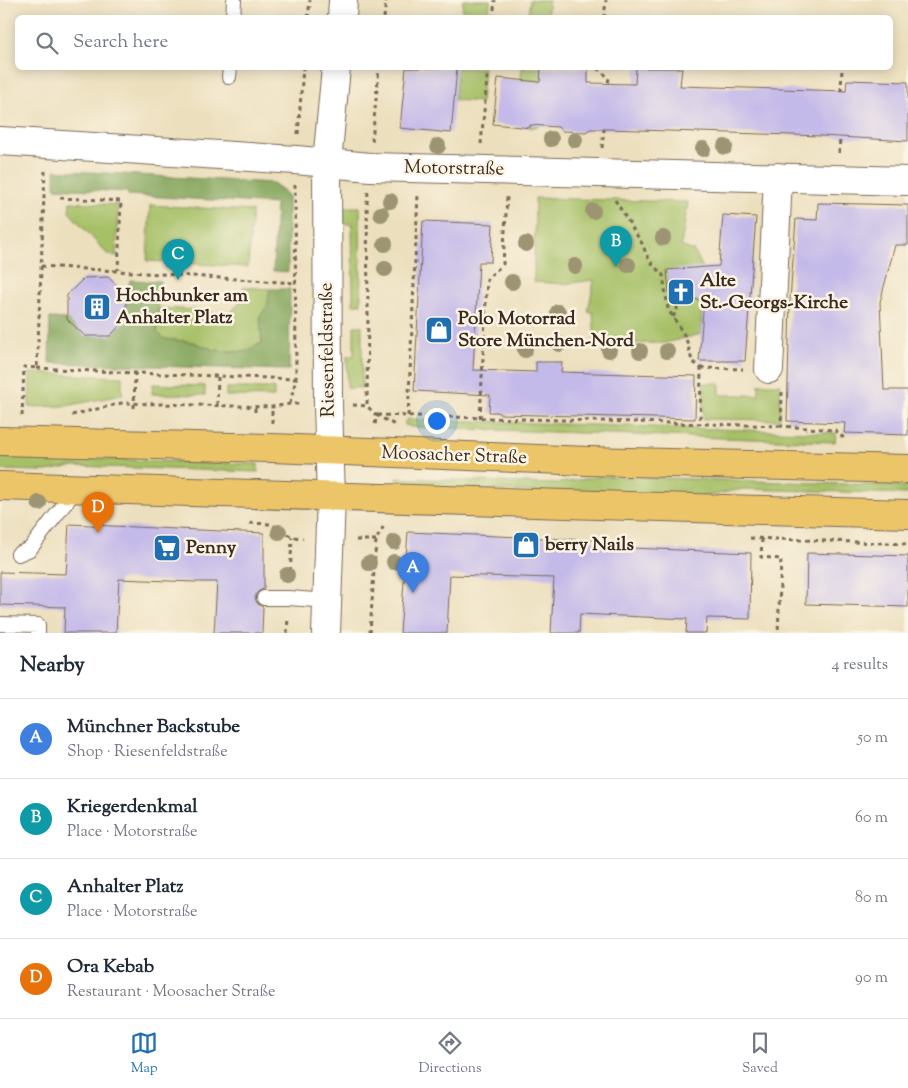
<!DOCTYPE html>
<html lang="en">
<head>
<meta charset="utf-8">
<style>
	:root { --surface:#fff; --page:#f2f2f3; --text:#1f2937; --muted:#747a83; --line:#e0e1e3; --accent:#1f6fb2 }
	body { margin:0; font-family:"Sorts Mill Goudy",serif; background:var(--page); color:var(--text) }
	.you { position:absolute; left:436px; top:420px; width:18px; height:18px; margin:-12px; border:4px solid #fff; border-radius:50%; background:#1a73e8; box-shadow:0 0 0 8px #1a73e833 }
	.badge { display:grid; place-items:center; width:32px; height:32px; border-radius:50%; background:var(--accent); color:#fff; font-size:16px; font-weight:700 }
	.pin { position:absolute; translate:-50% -41px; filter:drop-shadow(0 1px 2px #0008) }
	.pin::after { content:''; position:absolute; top:26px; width:18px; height:15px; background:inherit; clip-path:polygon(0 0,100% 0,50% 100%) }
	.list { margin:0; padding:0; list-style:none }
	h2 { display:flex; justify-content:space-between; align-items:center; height:65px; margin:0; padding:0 20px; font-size:21px }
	h2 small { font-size:16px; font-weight:400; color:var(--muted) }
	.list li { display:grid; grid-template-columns:32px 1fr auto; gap:15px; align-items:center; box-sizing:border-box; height:80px; padding:0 20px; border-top:1px solid var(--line) }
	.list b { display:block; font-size:19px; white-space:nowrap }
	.list p { margin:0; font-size:16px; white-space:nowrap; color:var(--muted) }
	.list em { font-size:16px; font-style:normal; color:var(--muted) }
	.icon { flex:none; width:28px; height:28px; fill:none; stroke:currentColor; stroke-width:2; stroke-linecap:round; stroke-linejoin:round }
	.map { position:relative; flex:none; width:908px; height:633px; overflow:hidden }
	.search { position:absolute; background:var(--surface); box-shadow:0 2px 12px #0003; left:15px; right:15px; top:15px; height:55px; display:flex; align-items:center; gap:12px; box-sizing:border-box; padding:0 18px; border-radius:8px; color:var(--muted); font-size:19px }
	.sheet { height:385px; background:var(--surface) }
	nav { display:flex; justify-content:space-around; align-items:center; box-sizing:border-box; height:70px; border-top:1px solid var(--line); background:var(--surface); font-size:14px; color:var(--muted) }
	nav a { display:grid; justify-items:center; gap:2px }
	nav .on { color:var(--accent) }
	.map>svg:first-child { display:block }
	.green { fill:#a6c066; stroke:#707542 }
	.forest { fill:#84a65b; stroke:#60683c }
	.building { fill:#c4bae9 }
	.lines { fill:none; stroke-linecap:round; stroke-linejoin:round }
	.lane-casing { stroke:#796956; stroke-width:16 }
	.street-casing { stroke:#796956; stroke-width:30 }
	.primary-casing { stroke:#796956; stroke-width:30 }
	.path { stroke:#796956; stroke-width:3; stroke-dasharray:4 4; stroke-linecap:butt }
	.lane { stroke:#fff; stroke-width:14 }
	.street { stroke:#fff; stroke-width:28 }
	.primary { stroke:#edc569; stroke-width:28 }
	.tree { fill:#9c9472 }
	.labels { text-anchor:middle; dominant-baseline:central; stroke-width:5; stroke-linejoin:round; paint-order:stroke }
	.street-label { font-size:19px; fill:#3b2a1e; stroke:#fcf5e5 }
	.poi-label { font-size:19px; font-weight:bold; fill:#3b2a1e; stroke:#fcf5e5; text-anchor:start }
</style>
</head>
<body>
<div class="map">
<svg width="908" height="633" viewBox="0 0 908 633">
	<rect width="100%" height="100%" fill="#fcf5e5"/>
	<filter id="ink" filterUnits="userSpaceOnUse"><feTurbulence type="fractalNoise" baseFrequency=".02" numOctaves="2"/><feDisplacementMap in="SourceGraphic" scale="10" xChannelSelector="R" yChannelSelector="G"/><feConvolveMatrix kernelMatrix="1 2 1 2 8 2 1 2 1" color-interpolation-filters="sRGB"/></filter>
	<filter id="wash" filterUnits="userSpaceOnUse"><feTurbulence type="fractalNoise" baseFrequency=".0096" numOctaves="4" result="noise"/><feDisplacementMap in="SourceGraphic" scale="20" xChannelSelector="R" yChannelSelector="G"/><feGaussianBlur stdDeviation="1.12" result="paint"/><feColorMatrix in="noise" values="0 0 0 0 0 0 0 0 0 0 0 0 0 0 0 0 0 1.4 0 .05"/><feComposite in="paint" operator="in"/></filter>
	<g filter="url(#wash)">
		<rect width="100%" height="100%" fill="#ecdfbd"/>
		<!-- green -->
		<g class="green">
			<polygon points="463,0 490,0 489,17 462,17"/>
			<polygon points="530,0 549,0 547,17 528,17"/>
			<polygon points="457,68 484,68 481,102 454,100"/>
			<polygon points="522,68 542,68 538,126 530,128 534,89 520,88"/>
			<polygon points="535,198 688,202 681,246 694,251 703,268 701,334 665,343 595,344 593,312 588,312 594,280 563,284 534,282"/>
			<polygon points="70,202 118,205 116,256 108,255 69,212"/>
			<polygon points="150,205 252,211 248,267 147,261"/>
			<polygon points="344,207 360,207 361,304 353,304 352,224 344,224"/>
			<polygon points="243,287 270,289 267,307 260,316 262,343 244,352 214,350 193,342 165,339 157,334 158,308 200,310 227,317 239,303"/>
			<polygon points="354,326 362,326 362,388 347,388 347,356 354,356"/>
			<polygon points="30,373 122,377 122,395 66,406 29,407"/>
			<polygon points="704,383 720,383 720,395 759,395 759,384 780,384 780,420 703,419"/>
			<polygon points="153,384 205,386 205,395 152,394"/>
			<polygon points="226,388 274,388 274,397 226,396"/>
			<polygon points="409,419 836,433 835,442 411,427 405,425 405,421"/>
			<polygon points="0,456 258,464 258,472 74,466 46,471 0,470"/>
			<polygon points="601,476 908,486 908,494 743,489 698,498 397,487 397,478 554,484"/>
		</g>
		<!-- forest -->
		<g class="forest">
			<polygon points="55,170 273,183 283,190 288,197 288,272 273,271 276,204 128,195 127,192 55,188"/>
			<polygon points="130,280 160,281 157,333 165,339 193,342 214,350 244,352 262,343 260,316 267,307 270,289 290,289 289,370 49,363 50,318 67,319 85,336 110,336 126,319 126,294"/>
		</g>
		<g id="blocks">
			<!-- building -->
			<g class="building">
				<polygon points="406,68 457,68 451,133 400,128"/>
				<polygon points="541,68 588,68 588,83 635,84 636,68 682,68 680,86 846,91 847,80 908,82 908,141 822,136 608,129 590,129 586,132 562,131 558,127 530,125 530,128 493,124 498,78 540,82"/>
				<polygon points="818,203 908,205 908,245 895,245 880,302 884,390 908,390 908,435 844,433 845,423 787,421 790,300 796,219 817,220"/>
				<polygon points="723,215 756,217 745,361 699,361 704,299 670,302 667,270 719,266"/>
				<polygon points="423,221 493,224 491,262 479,262 473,370 536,372 536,362 562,362 561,372 696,376 695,419 499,414 498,412 489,412 490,395 414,391"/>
				<polygon points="108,277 126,294 126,319 110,336 85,336 67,319 67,295 84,278"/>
				<polygon points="69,524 264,533 264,589 259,591 256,594 255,598 257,603 259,605 263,607 262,633 214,633 217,582 195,582 119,579 116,633 64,633 65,607 0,605 0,572 66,574"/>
				<polygon points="408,532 608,541 608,547 751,553 750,619 707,618 706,633 686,633 687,619 580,614 579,633 551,633 554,578 450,575 447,633 400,633"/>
				<polygon points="807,553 908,556 908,607 806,604"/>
			</g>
		</g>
	</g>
	<g filter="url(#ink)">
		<use href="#blocks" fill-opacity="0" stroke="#796956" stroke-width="1"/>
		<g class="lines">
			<!-- lane casing -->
			<g class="lane-casing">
				<g id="lane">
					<polyline points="233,18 234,0"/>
					<polyline points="229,77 230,68"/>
					<polyline points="18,554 30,549 77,488"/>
					<polyline points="264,598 289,598 328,601"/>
					<polyline points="0,624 38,625 38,633"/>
				</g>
			</g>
			<!-- street casing -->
			<g class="street-casing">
				<g id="street">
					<polyline points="342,18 343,0"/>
					<polyline points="0,141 296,160 370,167 908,181"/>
					<polyline points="769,369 778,177"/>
					<polyline points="326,633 331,497 328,405 327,162 336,68"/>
				</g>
			</g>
			<!-- primary casing -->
			<g class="primary-casing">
				<g id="primary">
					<polyline points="0,441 272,448 588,461 908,469"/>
					<polyline points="0,486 725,509 908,514"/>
				</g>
			</g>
			<!-- path -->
			<g class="path">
				<polyline points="308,18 310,0"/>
				<polyline points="384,18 386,0"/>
				<polyline points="493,18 495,0"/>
				<polyline points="604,18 606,0"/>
				<polyline points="597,68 609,78 608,83"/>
				<polyline points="841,91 842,68"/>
				<polyline points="298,134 303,68"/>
				<polyline points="372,141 379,68"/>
				<polyline points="481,144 488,68"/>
				<polyline points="602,148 604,129"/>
				<polyline points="839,153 840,137"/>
				<polyline points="368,192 367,203 368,311 367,406 376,415 375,428"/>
				<polyline points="60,198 121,201 118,270"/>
				<polyline points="615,200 643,245 646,254 653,265 663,275 668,309 686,338 692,361 701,368 700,425"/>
				<polyline points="41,266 296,283"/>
				<polyline points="673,317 677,310 677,302"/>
				<polyline points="37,368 135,373 296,379"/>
				<polyline points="701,368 743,369"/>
				<polyline points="782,392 781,426 835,430 846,440"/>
				<polyline points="290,403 296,379 295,185"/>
				<polyline points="217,405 218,376"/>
				<polyline points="353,405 367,406"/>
				<polyline points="134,408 135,373"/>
				<polyline points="255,412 255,406"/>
				<polyline points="72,415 122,403 272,407 290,404 302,404"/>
				<polyline points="376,415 395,425"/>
				<polyline points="377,415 781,426"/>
				<polyline points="22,416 24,367 37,368 45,171"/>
				<polyline points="408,416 418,194"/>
				<polyline points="480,418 487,279 503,264 507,197"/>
				<polyline points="272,423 272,407"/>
				<polyline points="250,523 271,524 292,537 303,538"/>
				<polyline points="750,538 908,544"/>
				<polyline points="762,539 761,557 781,559 778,633"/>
				<polyline points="356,540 376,540"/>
				<polyline points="290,579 292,537"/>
				<polyline points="287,633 288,617"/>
				<polyline points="370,633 376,540 385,524"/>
			</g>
			<!-- lane -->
			<use href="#lane" class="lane"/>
			<!-- street -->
			<use href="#street" class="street"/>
			<!-- primary -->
			<use href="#primary" class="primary"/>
		</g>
		<!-- trees -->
		<g class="tree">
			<circle cx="551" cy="139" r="8"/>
			<circle cx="575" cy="140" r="8"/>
			<circle cx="438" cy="146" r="8"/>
			<circle cx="725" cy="147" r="8"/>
			<circle cx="703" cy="149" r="8"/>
			<circle cx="390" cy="201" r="8"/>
			<circle cx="593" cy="211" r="8"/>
			<circle cx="381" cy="214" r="8"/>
			<circle cx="663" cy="238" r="8"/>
			<circle cx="385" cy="244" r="8"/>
			<circle cx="526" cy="244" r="8"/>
			<circle cx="628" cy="265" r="8"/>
			<circle cx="575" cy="266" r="8"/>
			<circle cx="385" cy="269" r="8"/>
			<circle cx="512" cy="282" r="8"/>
			<circle cx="558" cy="312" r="8"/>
			<circle cx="559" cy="344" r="8"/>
			<circle cx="525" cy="350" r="8"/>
			<circle cx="609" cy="350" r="8"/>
			<circle cx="640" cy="351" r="8"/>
			<circle cx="667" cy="351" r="8"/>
			<circle cx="39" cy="503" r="8"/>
			<circle cx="279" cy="532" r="8"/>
			<circle cx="394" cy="542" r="8"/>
			<circle cx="394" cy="562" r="8"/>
			<circle cx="369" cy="563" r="8"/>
			<circle cx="287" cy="575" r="8"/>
		</g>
	</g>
	<!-- icons -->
	<defs>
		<g id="church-square" transform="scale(1.4375)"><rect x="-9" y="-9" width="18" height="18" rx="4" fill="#1f6fb2" stroke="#fcf5e5"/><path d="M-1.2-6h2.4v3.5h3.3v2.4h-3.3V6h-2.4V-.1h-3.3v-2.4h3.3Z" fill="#fff"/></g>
		<g id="building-square" transform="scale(1.4375)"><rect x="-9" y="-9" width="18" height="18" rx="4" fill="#1f6fb2" stroke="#fcf5e5"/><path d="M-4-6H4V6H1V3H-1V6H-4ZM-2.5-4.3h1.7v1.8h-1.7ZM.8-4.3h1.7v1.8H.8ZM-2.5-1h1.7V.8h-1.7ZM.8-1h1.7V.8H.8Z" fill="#fff"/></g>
		<g id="shop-square" transform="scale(1.4375)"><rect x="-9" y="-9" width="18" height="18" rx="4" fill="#1f6fb2" stroke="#fcf5e5"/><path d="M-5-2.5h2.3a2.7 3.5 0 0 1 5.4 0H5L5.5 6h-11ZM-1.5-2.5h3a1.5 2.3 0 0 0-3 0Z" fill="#fff"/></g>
		<g id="supermarket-square" transform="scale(1.4375)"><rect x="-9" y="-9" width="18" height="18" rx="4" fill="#1f6fb2" stroke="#fcf5e5"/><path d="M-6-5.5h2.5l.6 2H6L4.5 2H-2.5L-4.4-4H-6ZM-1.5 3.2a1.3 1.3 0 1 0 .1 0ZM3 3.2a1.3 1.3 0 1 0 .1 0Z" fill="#fff"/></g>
	</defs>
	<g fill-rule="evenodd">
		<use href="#church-square" x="681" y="292"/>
		<use href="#building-square" x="97" y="307"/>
		<use href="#shop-square" x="439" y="330"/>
		<use href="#shop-square" x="526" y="545"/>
		<use href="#supermarket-square" x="167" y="548"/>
	</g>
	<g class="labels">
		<!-- street labels -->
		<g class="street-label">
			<text transform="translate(454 169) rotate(1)">Motorstraße</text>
			<text transform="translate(328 350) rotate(-91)">Riesenfeldstraße</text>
			<text transform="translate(454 456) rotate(2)">Moosacher Straße</text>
		</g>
		<!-- poi labels -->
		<g class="poi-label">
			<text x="700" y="281">Alte<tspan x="700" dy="22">St.-Georgs-Kirche</tspan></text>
			<text x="116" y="296">Hochbunker am<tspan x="116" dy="22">Anhalter Platz</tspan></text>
			<text x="458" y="319">Polo Motorrad<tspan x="458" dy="22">Store München-Nord</tspan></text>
			<text x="545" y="545">berry Nails</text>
			<text x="186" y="548">Penny</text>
		</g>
	</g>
</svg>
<div class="you"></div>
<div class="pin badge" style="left:413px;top:593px;background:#3f7fe0">A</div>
<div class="pin badge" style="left:616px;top:267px;background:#0f9aa8">B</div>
<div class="pin badge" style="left:178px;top:280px;background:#0f9aa8">C</div>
<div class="pin badge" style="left:98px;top:533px;background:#e8710a">D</div>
<div class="search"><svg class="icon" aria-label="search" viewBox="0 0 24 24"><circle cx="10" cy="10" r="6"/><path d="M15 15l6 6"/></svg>Search here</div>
</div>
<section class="sheet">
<h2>Nearby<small>4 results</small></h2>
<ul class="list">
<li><span class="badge" style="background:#3f7fe0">A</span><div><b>Münchner Backstube</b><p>Shop · Riesenfeldstraße</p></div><em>50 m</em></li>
<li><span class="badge" style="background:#0f9aa8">B</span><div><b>Kriegerdenkmal</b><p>Place · Motorstraße</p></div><em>60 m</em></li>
<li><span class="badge" style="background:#0f9aa8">C</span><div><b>Anhalter Platz</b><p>Place · Motorstraße</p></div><em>80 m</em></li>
<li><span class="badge" style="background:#e8710a">D</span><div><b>Ora Kebab</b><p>Restaurant · Moosacher Straße</p></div><em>90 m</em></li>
</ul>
</section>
<nav>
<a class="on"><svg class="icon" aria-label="map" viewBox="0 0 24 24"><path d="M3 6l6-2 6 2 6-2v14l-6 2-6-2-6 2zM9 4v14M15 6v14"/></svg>Map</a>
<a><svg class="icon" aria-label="directions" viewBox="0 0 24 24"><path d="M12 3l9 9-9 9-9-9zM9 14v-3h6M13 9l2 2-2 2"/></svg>Directions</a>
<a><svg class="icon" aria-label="saved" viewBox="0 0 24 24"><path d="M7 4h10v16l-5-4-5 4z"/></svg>Saved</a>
</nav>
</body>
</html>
